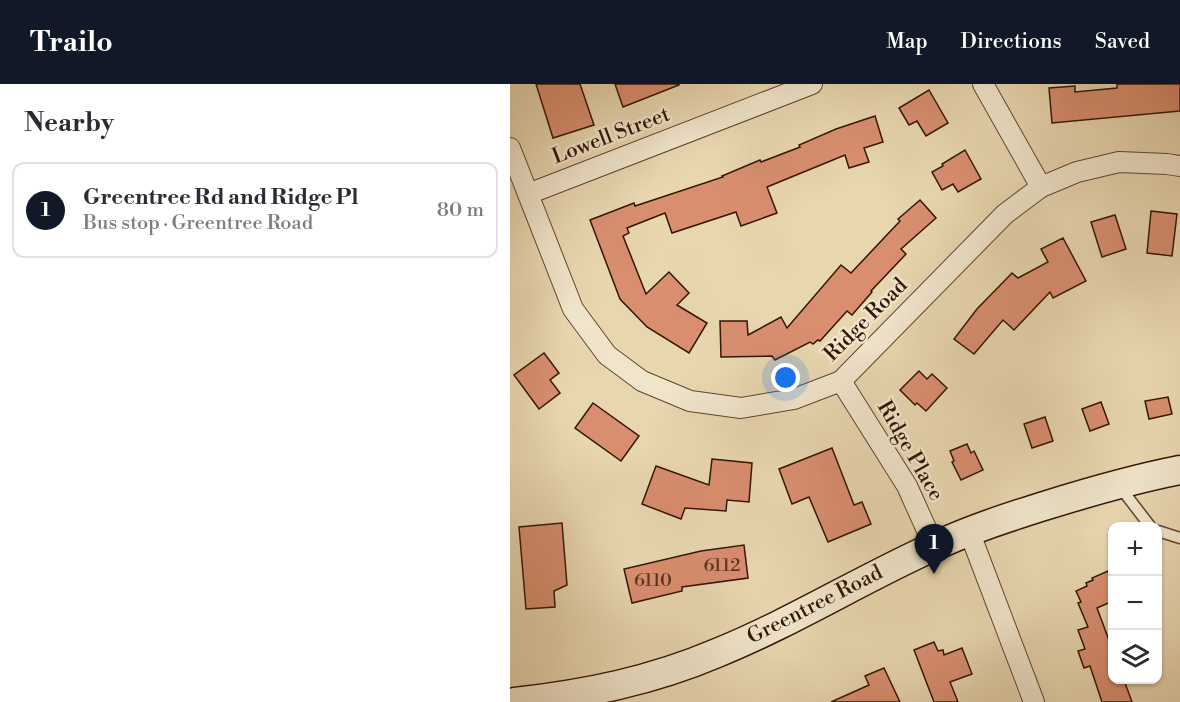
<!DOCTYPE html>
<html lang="en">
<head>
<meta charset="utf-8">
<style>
	:root { --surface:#fff; --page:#f2f2f3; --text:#2b2b33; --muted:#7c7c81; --line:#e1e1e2; --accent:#111827 }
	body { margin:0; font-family:"Libre Bodoni",serif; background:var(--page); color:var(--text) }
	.controls { position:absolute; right:18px; bottom:18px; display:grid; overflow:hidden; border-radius:12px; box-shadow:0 2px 4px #0004 }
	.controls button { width:54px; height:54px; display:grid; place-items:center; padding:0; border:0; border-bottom:2px solid var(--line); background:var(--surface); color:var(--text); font:30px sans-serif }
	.you { position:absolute; left:276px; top:294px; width:21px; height:21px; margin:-15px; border:4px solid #fff; border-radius:50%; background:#1a73e8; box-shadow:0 0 0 9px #1a73e833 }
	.badge { display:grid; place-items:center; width:39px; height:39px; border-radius:50%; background:var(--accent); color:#fff; font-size:20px; font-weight:700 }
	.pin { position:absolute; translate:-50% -50px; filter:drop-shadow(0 2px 3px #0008) }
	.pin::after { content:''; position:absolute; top:32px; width:21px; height:18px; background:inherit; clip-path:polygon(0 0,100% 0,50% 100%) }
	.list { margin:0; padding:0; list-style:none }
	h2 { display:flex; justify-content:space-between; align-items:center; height:78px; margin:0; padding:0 24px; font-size:26px }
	h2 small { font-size:20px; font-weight:400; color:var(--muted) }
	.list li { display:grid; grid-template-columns:39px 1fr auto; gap:18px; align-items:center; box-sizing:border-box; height:96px; margin:0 12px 12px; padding:0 12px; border:2px solid var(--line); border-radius:12px }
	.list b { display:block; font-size:22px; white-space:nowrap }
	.list p { margin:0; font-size:20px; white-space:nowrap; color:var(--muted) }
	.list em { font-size:20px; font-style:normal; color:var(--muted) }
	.icon { flex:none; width:33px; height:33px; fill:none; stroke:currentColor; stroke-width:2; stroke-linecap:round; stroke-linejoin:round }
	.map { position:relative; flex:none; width:670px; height:618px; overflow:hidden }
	header { display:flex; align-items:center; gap:36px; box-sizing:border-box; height:84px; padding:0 30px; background:var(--accent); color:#fff }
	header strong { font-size:28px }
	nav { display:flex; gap:33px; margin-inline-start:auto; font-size:21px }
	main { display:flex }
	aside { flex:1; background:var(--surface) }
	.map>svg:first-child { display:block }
	.building { fill:#d98e70; stroke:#331504; stroke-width:1.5 }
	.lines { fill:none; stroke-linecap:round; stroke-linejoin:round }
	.lane-casing { stroke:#60452f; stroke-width:13 }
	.street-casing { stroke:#60452f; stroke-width:22 }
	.secondary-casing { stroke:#331504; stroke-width:31 }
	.lane { stroke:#f0e4cb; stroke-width:10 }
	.street { stroke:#f0e4cb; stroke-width:20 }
	.secondary { stroke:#f0e4cb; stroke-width:28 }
	.labels { text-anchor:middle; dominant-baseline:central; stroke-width:5; stroke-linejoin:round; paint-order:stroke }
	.number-label { font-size:18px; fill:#5c331f }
	.street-label { font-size:21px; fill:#331504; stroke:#f0e4cb }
</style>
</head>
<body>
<header>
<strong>Trailo</strong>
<nav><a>Map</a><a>Directions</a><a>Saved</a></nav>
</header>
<main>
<aside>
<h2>Nearby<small></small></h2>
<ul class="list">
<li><span class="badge">1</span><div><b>Greentree Rd and Ridge Pl</b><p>Bus stop · Greentree Road</p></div><em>80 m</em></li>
</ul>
</aside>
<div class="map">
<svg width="670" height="618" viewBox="0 0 670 618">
	<rect width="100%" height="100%" fill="#e8d6af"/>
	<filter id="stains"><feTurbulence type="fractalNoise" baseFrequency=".00333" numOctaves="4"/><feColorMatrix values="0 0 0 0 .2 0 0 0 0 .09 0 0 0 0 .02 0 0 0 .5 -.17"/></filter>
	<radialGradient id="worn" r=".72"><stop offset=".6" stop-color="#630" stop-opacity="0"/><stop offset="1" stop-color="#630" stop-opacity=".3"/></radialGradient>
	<!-- building -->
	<g class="building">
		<polygon points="26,0 70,0 84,41 43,54"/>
		<polygon points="105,0 169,0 169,1 113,23"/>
		<polygon points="607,0 670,0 670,27 542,39 539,4 565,2 565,8 607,4"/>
		<polygon points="419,6 438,39 416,52 407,37 399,41 389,24"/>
		<polygon points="365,32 373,58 354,64 359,78 339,84 335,71 257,103 267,129 231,142 226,128 162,149 155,129 117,144 119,149 113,152 136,210 159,188 179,209 167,221 197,239 179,269 137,243 110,215 80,136 124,119 125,122 213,93 212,92 250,76 251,78 290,63 289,61 326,45"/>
		<polygon points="455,66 471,95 448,108 443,100 432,106 422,88 433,82 432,80"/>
		<polygon points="410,116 426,134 391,165 396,170 361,207 362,208 342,231 337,227 310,257 308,256 303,260 300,258 265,276 262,272 211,273 210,237 237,237 238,251 271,233 277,244 331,181 341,189 390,137 388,135"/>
		<polygon points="641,127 667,130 662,172 637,169"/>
		<polygon points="605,131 616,165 592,173 581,138"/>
		<polygon points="553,154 576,197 543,214 540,208 504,246 493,236 464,270 444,255 467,225 502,189 508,194 538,178 531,165"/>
		<polygon points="34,269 49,289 40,296 50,309 29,325 4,291"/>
		<polygon points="409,287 417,295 422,290 437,304 416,327 407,319 405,321 390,306"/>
		<polygon points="658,313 662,330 639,335 635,317"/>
		<polygon points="591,318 599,340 580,347 572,325"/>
		<polygon points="83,319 129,352 111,377 65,344"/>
		<polygon points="535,333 543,357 522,364 514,340"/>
		<polygon points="457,360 461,369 464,367 473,386 451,396 442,378 444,377 440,367"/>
		<polygon points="322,364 344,421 352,418 361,440 318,458 299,413 282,420 269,385"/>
		<polygon points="202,375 242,379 239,418 217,416 216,427 175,424 171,435 132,420 146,382 199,401"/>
		<polygon points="52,439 57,501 44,507 45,523 16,525 9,443"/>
		<polygon points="234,461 238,494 172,503 172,507 122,519 114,485 191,467"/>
		<polygon points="598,487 603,499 603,517 587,524 603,567 603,596 614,596 622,618 592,618 580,582 574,584 568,567 575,565 568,546 578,543 568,519 571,518 566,507 577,502 576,499 583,496 582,494"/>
		<polygon points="424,558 428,567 433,566 434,571 452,564 462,590 440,598 448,618 424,618 404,566"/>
		<polygon points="374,584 390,618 321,618 359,601 355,592"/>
	</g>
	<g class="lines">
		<!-- lane casing -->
		<g class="lane-casing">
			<g id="lane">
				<polyline points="610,403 640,442"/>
				<polyline points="648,447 670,454"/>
			</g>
		</g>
		<!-- street casing -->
		<g class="street-casing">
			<g id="street">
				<polyline points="473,0 531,103"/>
				<polyline points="0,64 63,225 97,271 132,297 180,317 231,324 284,315 331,297 495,130 531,103 567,88 609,78 657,80 670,82"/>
				<polyline points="18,110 302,0"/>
				<polyline points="331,297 397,402 424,462"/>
				<polyline points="459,447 524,618"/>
			</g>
		</g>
		<!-- secondary casing -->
		<g class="secondary-casing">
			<path id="secondary" d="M5,618C76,610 141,597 207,569C281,539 350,496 423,463C459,446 496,434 534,422C579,408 624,395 670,386"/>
		</g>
		<!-- lane -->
		<use href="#lane" class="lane"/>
		<!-- street -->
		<use href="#street" class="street"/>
		<!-- secondary -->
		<use href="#secondary" class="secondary"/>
	</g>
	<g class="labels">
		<!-- number labels -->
		<g class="number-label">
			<text x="212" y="481">6112</text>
			<text x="143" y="496">6110</text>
		</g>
		<!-- street labels -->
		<g class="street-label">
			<text transform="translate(101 52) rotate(-21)">Lowell Street</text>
			<text transform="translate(356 236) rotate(-45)">Ridge Road</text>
			<text transform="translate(400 367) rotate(60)">Ridge Place</text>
			<text transform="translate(305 521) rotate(-27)">Greentree Road</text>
		</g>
	</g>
	<rect width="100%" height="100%" filter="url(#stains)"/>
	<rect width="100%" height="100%" fill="url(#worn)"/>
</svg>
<div class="controls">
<button>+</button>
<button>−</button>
<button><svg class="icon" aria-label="layers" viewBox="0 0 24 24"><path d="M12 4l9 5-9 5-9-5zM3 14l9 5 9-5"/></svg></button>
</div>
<div class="you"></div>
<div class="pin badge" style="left:424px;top:490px">1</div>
</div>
</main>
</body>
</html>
